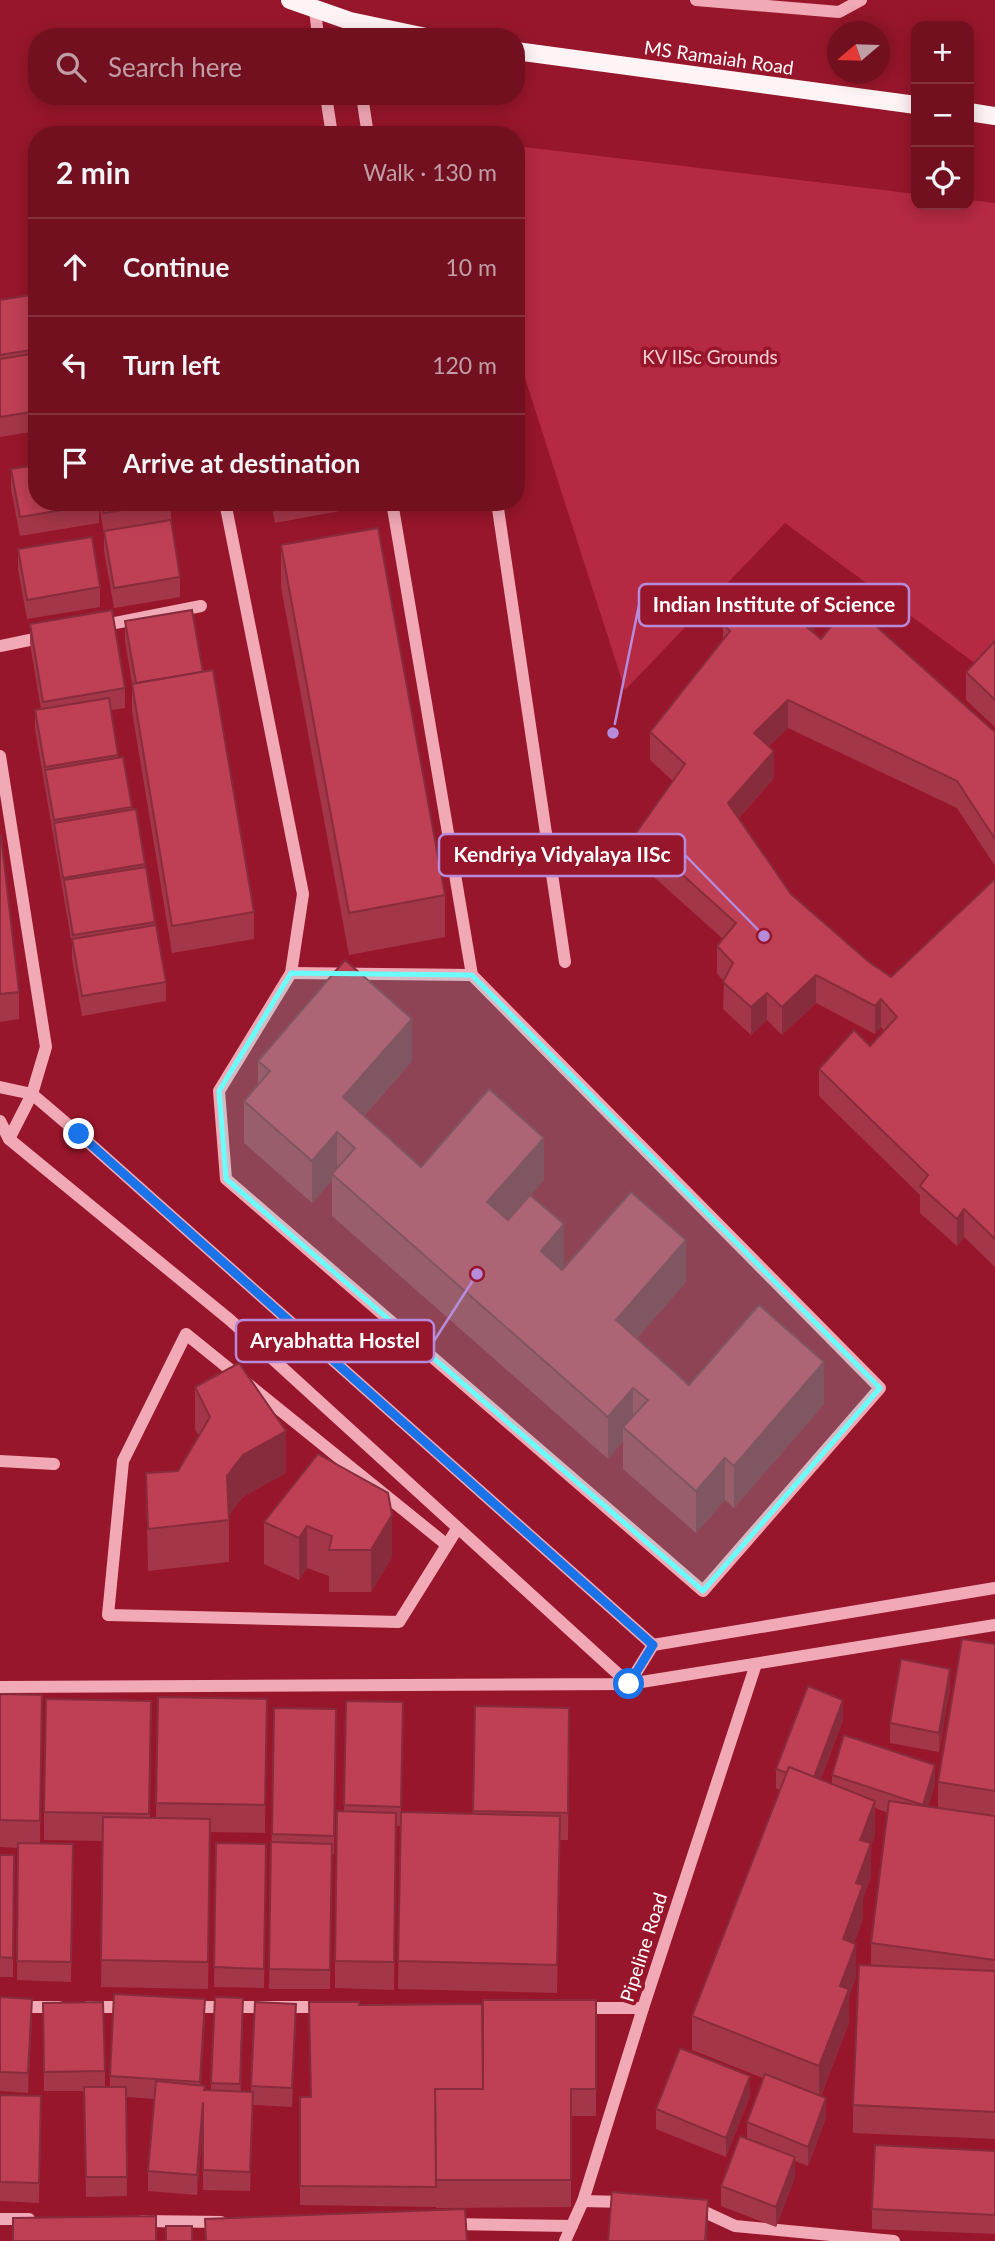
<!DOCTYPE html>
<html lang="en">
<head>
<meta charset="utf-8">
<style>
	:root { --surface:#721020; --page:#771929; --text:#f1f3f6; --muted:#c19da5; --line:#84303e }
	body { margin:0; font-family:Lato,sans-serif; background:var(--page); color:var(--text) }
	.controls { position:absolute; right:21px; top:21px; display:grid; overflow:hidden; border-radius:14px; box-shadow:0 4px 18px #0003 }
	.controls button { width:63px; height:63px; display:grid; place-items:center; padding:0; border:0; border-bottom:2px solid var(--line); background:var(--surface); color:var(--text); font:35px sans-serif }
	.compass { position:absolute; left:827px; top:21px; width:63px; height:63px; border-radius:50%; background:var(--surface); box-shadow:0 4px 18px #0003; rotate:251deg }
	.stop { position:absolute; width:21px; height:21px; margin:-16px; border:5px solid #1a73e8; border-radius:50%; background:#fff }
	.stop.end { background:#1a73e8; border-color:#fff; box-shadow:0 2px 7px #0008 }
	.list { margin:0; padding:0; list-style:none }
	h2 { display:flex; justify-content:space-between; align-items:center; height:91px; margin:0; padding:0 28px; font-size:30px }
	h2 small { font-size:23px; font-weight:400; color:var(--muted) }
	.list li { display:grid; grid-template-columns:46px 1fr auto; gap:21px; align-items:center; box-sizing:border-box; height:98px; padding:0 28px; border-top:2px solid var(--line) }
	.list b { display:block; font-size:26px; white-space:nowrap }
	.list em { font-size:23px; font-style:normal; color:var(--muted) }
	.icon { flex:none; width:38px; height:38px; fill:none; stroke:currentColor; stroke-width:2; stroke-linecap:round; stroke-linejoin:round }
	.map { position:relative; flex:none; width:995px; height:2241px; overflow:hidden }
	.search { position:absolute; background:var(--surface); box-shadow:0 4px 18px #0003; left:28px; top:28px; width:497px; height:77px; display:flex; align-items:center; gap:18px; box-sizing:border-box; padding:0 24px; border-radius:28px; color:var(--muted); font-size:26px }
	.panel { position:absolute; background:var(--surface); box-shadow:0 4px 18px #0003; left:28px; top:126px; width:497px; height:385px; border-radius:28px }
	.map>svg:first-child { display:block }
	.green { fill:#b62943 }
	.lines { fill:none; stroke-linecap:round; stroke-linejoin:round }
	.minor { stroke:#f2a9b6; stroke-width:12 }
	.major { stroke:#fff4f5; stroke-width:18 }
	.wall { fill:#a43649 }
	.shaded-wall { fill:#862c3c }
	.building { fill:#bf3f55; stroke:#862c3c; stroke-width:2 }
	.route { stroke:#1a73e8; stroke-width:9 }
	.marked { fill:#6afffc; fill-opacity:0.2; stroke:#6afffc; stroke-width:5; stroke-linejoin:round }
	.labels { text-anchor:middle; dominant-baseline:central; stroke-width:7; stroke-linejoin:round; paint-order:stroke }
	.street-label { font-size:19px; fill:#fff; stroke:#98162b }
	.park-label { font-size:19px; fill:#fcd1d8; stroke:#98162b }
	.leader { fill:none; stroke:#b68bdc; stroke-width:2.5 }
	.callout-dot { fill:#b68bdc; stroke:#98162b; stroke-width:2.5 }
	.callout { fill:#98162b; stroke:#b68bdc; stroke-width:2.5 }
	.callout-label { font-size:21px; text-anchor:middle; font-weight:bold; fill:#fff }
</style>
</head>
<body>
<div class="map">
<svg width="995" height="2241" viewBox="0 0 995 2241">
	<rect width="100%" height="100%" fill="#98162b"/>
	<!-- green -->
	<polygon class="green" points="516,146 916,194 916,205 969,205 969,200 995,203 995,653 980,667 785,523 625,690 516,350"/>
	<g class="lines">
		<!-- minor -->
		<g class="minor">
			<polyline points="696,0 839,12 861,0"/>
			<polyline points="315,9 318,37"/>
			<polyline points="350,21 352,37"/>
			<polyline points="326,96 332,135"/>
			<polyline points="362,96 368,135"/>
			<polyline points="225,502 303,894 291,973 219,1091 226,1179 703,1591 880,1388 472,975 392,502"/>
			<polyline points="497,502 565,962"/>
			<polyline points="100,626 201,606"/>
			<polyline points="0,646 44,637"/>
			<polyline points="0,756 46,1047 32,1094 9,1139"/>
			<polyline points="291,973 472,975"/>
			<polyline points="0,1087 32,1094 79,1134 653,1645 995,1588"/>
			<polyline points="0,1121 9,1139 230,1320 629,1684 995,1625"/>
			<polyline points="0,1461 54,1464"/>
			<polyline points="447,1545 186,1334 123,1461 108,1615 399,1622 457,1529"/>
			<polyline points="0,1687 629,1684 653,1645"/>
			<polyline points="0,2007 59,2007"/>
			<polyline points="88,2007 129,2007"/>
			<polyline points="189,2007 325,2007"/>
			<polyline points="581,2008 643,2008"/>
			<polyline points="583,2201 625,2202"/>
			<polyline points="694,2207 735,2226 894,2241"/>
			<polyline points="0,2219 29,2219"/>
			<polyline points="142,2221 221,2222"/>
			<polyline points="450,2224 572,2226"/>
			<polyline points="565,2241 583,2201 643,2008 756,1664"/>
		</g>
		<!-- major -->
		<g class="major">
			<polyline points="290,0 350,21 426,37"/>
			<polyline points="516,51 916,105"/>
			<polyline points="969,112 995,116"/>
		</g>
	</g>
	<!-- wall -->
	<g class="wall">
		<polygon points="37,294 37,431 0,437 0,300"/>
		<polygon points="11,469 37,502 171,502 171,522 180,577 180,597 114,608 104,551 104,533 99,505 99,523 20,536 11,489"/>
		<polygon points="271,502 367,502 367,506 275,523"/>
		<polygon points="281,545 445,895 445,937 349,955 281,587"/>
		<polygon points="18,549 100,587 100,607 27,619 18,569"/>
		<polygon points="125,621 203,672 254,912 254,939 172,953 132,711 132,683 125,641"/>
		<polygon points="30,624 125,688 125,708 111,710 118,758 132,807 145,864 166,982 166,1001 82,1016 72,959 72,945 35,729 35,710 41,709 30,644"/>
		<polygon points="723,624 814,633 821,639 995,732 995,866 957,808 788,728 769,746 774,778 739,818 791,894 869,962 891,977 995,879 995,1267 964,1237 957,1246 920,1213 920,1195 819,1096 819,1069 870,1046 884,1031 881,1027 875,1034 816,1003 782,1035 767,1020 751,1035 723,1009 724,981 717,974 717,946 723,939 636,861 636,833 673,781 650,760 650,732 723,640"/>
		<polygon points="995,641 995,727 966,700 966,672"/>
		<polygon points="0,837 19,992 19,1019 0,1022"/>
		<polygon points="258,1061 412,1061 364,1116 421,1167 544,1180 508,1220 564,1266 562,1269 686,1282 636,1339 689,1385 824,1404 734,1508 725,1500 696,1533 623,1469 623,1441 608,1459 332,1216 332,1180 312,1203 244,1143 244,1101 258,1085"/>
		<polygon points="195,1387 286,1473 243,1497 229,1515 229,1562 148,1571 146,1473 178,1471 199,1436 195,1429"/>
		<polygon points="318,1454 392,1557 371,1592 329,1592 329,1576 307,1568 299,1580 264,1564 264,1522"/>
		<polygon points="995,1644 995,2139 853,2133 853,2105 871,1965 871,1943 888,1813 875,1808 875,1835 871,1845 871,1877 863,1898 863,1919 854,1943 856,1978 849,1995 849,2023 821,2096 826,2118 808,2166 795,2161 795,2177 776,2227 721,2206 721,2186 747,2139 747,2122 763,2078 692,2050 692,2016 780,1790 776,1788 776,1769 843,1720 821,1779 832,1784 832,1775 935,1785 928,1807 938,1808 938,1782"/>
		<polygon points="950,1688 939,1752 890,1743 890,1723"/>
		<polygon points="0,1694 42,1695 40,1844 73,1844 71,1982 17,1980 18,1848 0,1847"/>
		<polygon points="158,1697 267,1699 265,1833 210,1832 208,1989 101,1987 103,1841 44,1840 44,1812 151,1728 150,1818 156,1818"/>
		<polygon points="346,1701 403,1702 401,1812 473,1814 475,1706 569,1708 568,1840 560,1840 557,1993 398,1989 400,1826 396,1826 394,1990 335,1988 335,1961 344,1811"/>
		<polygon points="274,1708 336,1709 334,1855 332,1855 330,1989 269,1989"/>
		<polygon points="216,1843 266,1844 264,1988 214,1987"/>
		<polygon points="0,1855 14,1855 13,1977 0,1977"/>
		<polygon points="0,1997 32,2018 28,2093 0,2091"/>
		<polygon points="215,1997 243,2018 241,2091 251,2091 255,2002 296,2024 292,2107 253,2105 250,2191 203,2190 203,2124 197,2195 148,2191 148,2171 154,2099 126,2097 127,2196 86,2197 84,2091 44,2091 43,2003 105,2071 105,2087 110,2087 110,2076 205,2019 201,2085 205,2090 211,2090"/>
		<polygon points="596,2000 596,2116 571,2116 571,2207 436,2208 436,2207 300,2205 300,2097 311,2097 359,2005 482,2004"/>
		<polygon points="0,2095 41,2116 39,2203 0,2201"/>
		<polygon points="750,2096 726,2157 656,2129 656,2109"/>
		<polygon points="995,2151 995,2234 872,2229 872,2209"/>
	</g>
	<!-- shaded-wall -->
	<g class="shaded-wall">
		<polygon points="814,618 814,645 807,627"/>
		<polygon points="788,700 788,728 754,760 754,733"/>
		<polygon points="774,751 774,778 728,830 728,803"/>
		<polygon points="816,975 816,1003 782,1035 782,1007"/>
		<polygon points="767,993 767,1020 751,1035 751,1007"/>
		<polygon points="881,999 881,1027 875,1034 875,1006"/>
		<polygon points="412,1019 412,1061 343,1139 343,1097"/>
		<polygon points="337,1132 337,1174 332,1174 332,1180 312,1203 312,1161"/>
		<polygon points="544,1138 544,1180 487,1244 487,1202"/>
		<polygon points="964,1209 964,1237 957,1246 957,1219"/>
		<polygon points="564,1224 564,1266 541,1293 541,1251"/>
		<polygon points="686,1240 686,1282 616,1362 616,1320"/>
		<polygon points="824,1362 824,1404 734,1508 734,1466"/>
		<polygon points="633,1388 633,1429 623,1427 623,1441 608,1459 608,1417"/>
		<polygon points="286,1431 286,1473 243,1497 227,1518 227,1476 243,1455"/>
		<polygon points="725,1458 725,1500 696,1533 696,1491"/>
		<polygon points="392,1515 392,1557 371,1592 371,1550"/>
		<polygon points="307,1526 307,1568 299,1580 299,1538"/>
		<polygon points="950,1669 950,1688 939,1752 939,1733"/>
		<polygon points="843,1700 843,1720 812,1803 812,1783"/>
		<polygon points="935,1765 935,1785 923,1824 923,1805"/>
		<polygon points="875,1801 875,1835 871,1845 871,1877 863,1898 863,1919 843,1973 843,1939 856,1883 860,1840"/>
		<polygon points="856,1944 856,1978 849,1995 849,2023 819,2100 819,2066 840,1986"/>
		<polygon points="243,1998 243,2018 240,2103 240,2084"/>
		<polygon points="32,1999 32,2018 28,2093 28,2073"/>
		<polygon points="205,1999 205,2019 200,2101 200,2082"/>
		<polygon points="296,2004 296,2024 292,2107 292,2088"/>
		<polygon points="750,2076 750,2096 726,2157 726,2138"/>
		<polygon points="826,2098 826,2118 808,2166 808,2147"/>
		<polygon points="203,2102 203,2122 197,2195 197,2175"/>
		<polygon points="795,2157 795,2177 776,2227 776,2207"/>
		<polygon points="708,2200 708,2228 707,2241 705,2241"/>
	</g>
	<!-- building -->
	<g class="building">
		<polygon points="37,294 37,349 0,355 0,300"/>
		<polygon points="37,353 37,411 0,417 0,359"/>
		<polygon points="37,465 37,502 99,502 99,504 20,517 11,469"/>
		<polygon points="102,502 169,502 104,513"/>
		<polygon points="171,520 180,577 114,588 104,531"/>
		<polygon points="378,528 445,895 349,913 281,545"/>
		<polygon points="92,537 100,587 27,600 18,549"/>
		<polygon points="776,584 814,618 807,627 821,639 850,603 995,732 995,839 957,781 788,700 754,733 774,751 728,803 791,894 869,962 891,977 995,879 995,1239 964,1209 957,1219 920,1186 928,1175 819,1069 854,1030 870,1046 897,1017 881,999 875,1006 816,975 782,1007 767,993 751,1007 723,982 733,963 717,946 736,923 636,833 685,764 650,732 730,631 723,624 747,597 758,607"/>
		<polygon points="112,610 125,688 43,702 30,624"/>
		<polygon points="192,610 203,672 136,683 125,621"/>
		<polygon points="995,641 995,700 966,672"/>
		<polygon points="213,670 254,912 172,926 132,684"/>
		<polygon points="109,698 118,755 45,767 35,710"/>
		<polygon points="123,757 132,807 54,820 45,770"/>
		<polygon points="136,809 145,864 63,878 54,823"/>
		<polygon points="1,836 19,992 0,994 0,837"/>
		<polygon points="146,867 155,922 73,935 64,880"/>
		<polygon points="156,925 166,982 82,996 72,939"/>
		<polygon points="345,960 412,1019 343,1097 421,1167 489,1089 544,1138 487,1202 508,1220 530,1195 564,1224 541,1251 562,1270 631,1192 686,1240 616,1320 689,1385 759,1305 824,1362 734,1466 725,1458 696,1491 623,1427 648,1400 633,1388 608,1417 332,1174 355,1148 337,1132 312,1161 244,1101 270,1071 258,1061"/>
		<polygon points="239,1363 286,1431 243,1455 227,1476 229,1520 148,1529 146,1473 178,1471 210,1417 195,1387"/>
		<polygon points="318,1454 388,1493 392,1515 371,1550 329,1550 332,1536 307,1526 299,1538 264,1522"/>
		<polygon points="962,1639 995,1644 995,1791 938,1782"/>
		<polygon points="901,1659 950,1669 939,1733 890,1723"/>
		<polygon points="808,1686 843,1700 814,1777 789,1767 787,1773 776,1769"/>
		<polygon points="0,1694 42,1695 40,1821 0,1820"/>
		<polygon points="158,1697 267,1699 265,1805 156,1803"/>
		<polygon points="46,1699 151,1701 149,1814 44,1812"/>
		<polygon points="346,1701 403,1702 401,1807 344,1805"/>
		<polygon points="475,1706 569,1708 568,1813 473,1811"/>
		<polygon points="274,1708 336,1709 334,1836 272,1834"/>
		<polygon points="844,1735 935,1765 923,1805 832,1775"/>
		<polygon points="789,1767 875,1801 860,1840 871,1843 856,1883 863,1885 843,1939 856,1944 840,1986 849,1989 819,2066 692,2016"/>
		<polygon points="889,1801 995,1816 995,1960 871,1943"/>
		<polygon points="337,1811 396,1813 394,1962 335,1961"/>
		<polygon points="401,1812 560,1816 557,1965 398,1961"/>
		<polygon points="103,1817 210,1819 208,1962 101,1960"/>
		<polygon points="271,1842 332,1844 330,1970 269,1969"/>
		<polygon points="18,1843 73,1844 71,1962 17,1961"/>
		<polygon points="216,1843 266,1844 264,1969 214,1967"/>
		<polygon points="0,1855 14,1855 13,1958 0,1957"/>
		<polygon points="859,1965 995,1971 995,2112 853,2105"/>
		<polygon points="114,1994 205,1999 200,2082 110,2076"/>
		<polygon points="0,1997 32,1999 28,2073 0,2072"/>
		<polygon points="215,1997 243,1998 240,2084 211,2083"/>
		<polygon points="483,2000 596,2000 596,2089 571,2089 571,2180 436,2180 435,2089 483,2089"/>
		<polygon points="103,2002 105,2071 44,2072 43,2003"/>
		<polygon points="255,2002 296,2004 292,2088 251,2086"/>
		<polygon points="309,2002 359,2002 359,2005 482,2004 483,2089 435,2089 436,2187 300,2186 300,2097 311,2097"/>
		<polygon points="680,2048 750,2076 726,2138 656,2109"/>
		<polygon points="765,2074 826,2098 808,2147 747,2122"/>
		<polygon points="156,2081 205,2086 204,2090 253,2092 250,2172 203,2170 203,2102 197,2175 148,2171"/>
		<polygon points="84,2087 126,2087 127,2177 86,2177"/>
		<polygon points="0,2095 41,2096 39,2183 0,2182"/>
		<polygon points="740,2136 795,2157 776,2207 721,2186"/>
		<polygon points="875,2145 995,2151 995,2215 872,2209"/>
		<polygon points="612,2192 708,2200 705,2241 608,2241"/>
		<polygon points="465,2209 467,2241 206,2241 205,2219"/>
		<polygon points="156,2216 156,2241 13,2241 13,2218"/>
		<rect x="166" y="2226" width="26" height="15"/>
	</g>
	<g class="lines">
		<!-- route -->
		<polyline class="route" points="79,1134 653,1645 629,1684"/>
	</g>
	<!-- marked area -->
	<path class="marked" d="M291,973L472,975L880,1388L703,1591L226,1179L219,1091Z"/>
	<g class="labels">
		<!-- street labels -->
		<g class="street-label">
			<text transform="translate(719 57) rotate(8)">MS Ramaiah Road</text>
			<text transform="translate(643 1947) rotate(-72)">Pipeline Road</text>
		</g>
		<!-- park labels -->
		<g class="park-label">
			<text x="710" y="356">KV IISc Grounds</text>
		</g>
	</g>
	<!-- callouts -->
	<path class="leader" d="M613 733L639 605M764 936L685 855M477 1274L434 1341"/>
	<g class="callout-dot">
		<circle cx="613" cy="733" r="7"/>
		<circle cx="764" cy="936" r="7"/>
		<circle cx="477" cy="1274" r="7"/>
	</g>
	<g class="callout">
		<rect x="639" y="584" width="270" height="42" rx="7"/>
		<rect x="439" y="834" width="246" height="42" rx="7"/>
		<rect x="236" y="1320" width="198" height="42" rx="7"/>
	</g>
	<g class="callout-label">
		<text x="774" y="612">Indian Institute of Science</text>
		<text x="562" y="862">Kendriya Vidyalaya IISc</text>
		<text x="335" y="1348">Aryabhatta Hostel</text>
	</g>
</svg>
<div class="controls">
<button>+</button>
<button>−</button>
<button><svg class="icon" aria-label="locate" viewBox="0 0 24 24"><circle cx="12" cy="12" r="6"/><path d="M12 2v4M12 18v4M2 12h4M18 12h4"/></svg></button>
</div>
<svg class="compass" viewBox="-18 -18 36 36"><path d="M0-13l5 13h-10z" fill="#e53935"/><path d="M0 13l5-13h-10z" fill="#c19da5"/></svg>
<div class="stop" style="left:629px;top:1684px"></div>
<div class="stop end" style="left:79px;top:1134px"></div>
<div class="search"><svg class="icon" aria-label="search" viewBox="0 0 24 24"><circle cx="10" cy="10" r="6"/><path d="M15 15l6 6"/></svg>Search here</div>
<section class="panel">
<h2>2 min<small>Walk · 130 m</small></h2>
<ul class="list">
<li><svg class="icon" aria-label="ahead" viewBox="0 0 24 24"><path d="M12 20V5M6 11l6-6 6 6"/></svg><div><b>Continue</b></div><em>10 m</em></li>
<li><svg class="icon" aria-label="left" viewBox="0 0 24 24"><path d="M17 20v-9H6M10 6l-5 5 5 5"/></svg><div><b>Turn left</b></div><em>120 m</em></li>
<li><svg class="icon" aria-label="arrive" viewBox="0 0 24 24"><path d="M6 21V4h12l-3 4 3 4H6"/></svg><div><b>Arrive at destination</b></div></li>
</ul>
</section>
</div>
</body>
</html>
